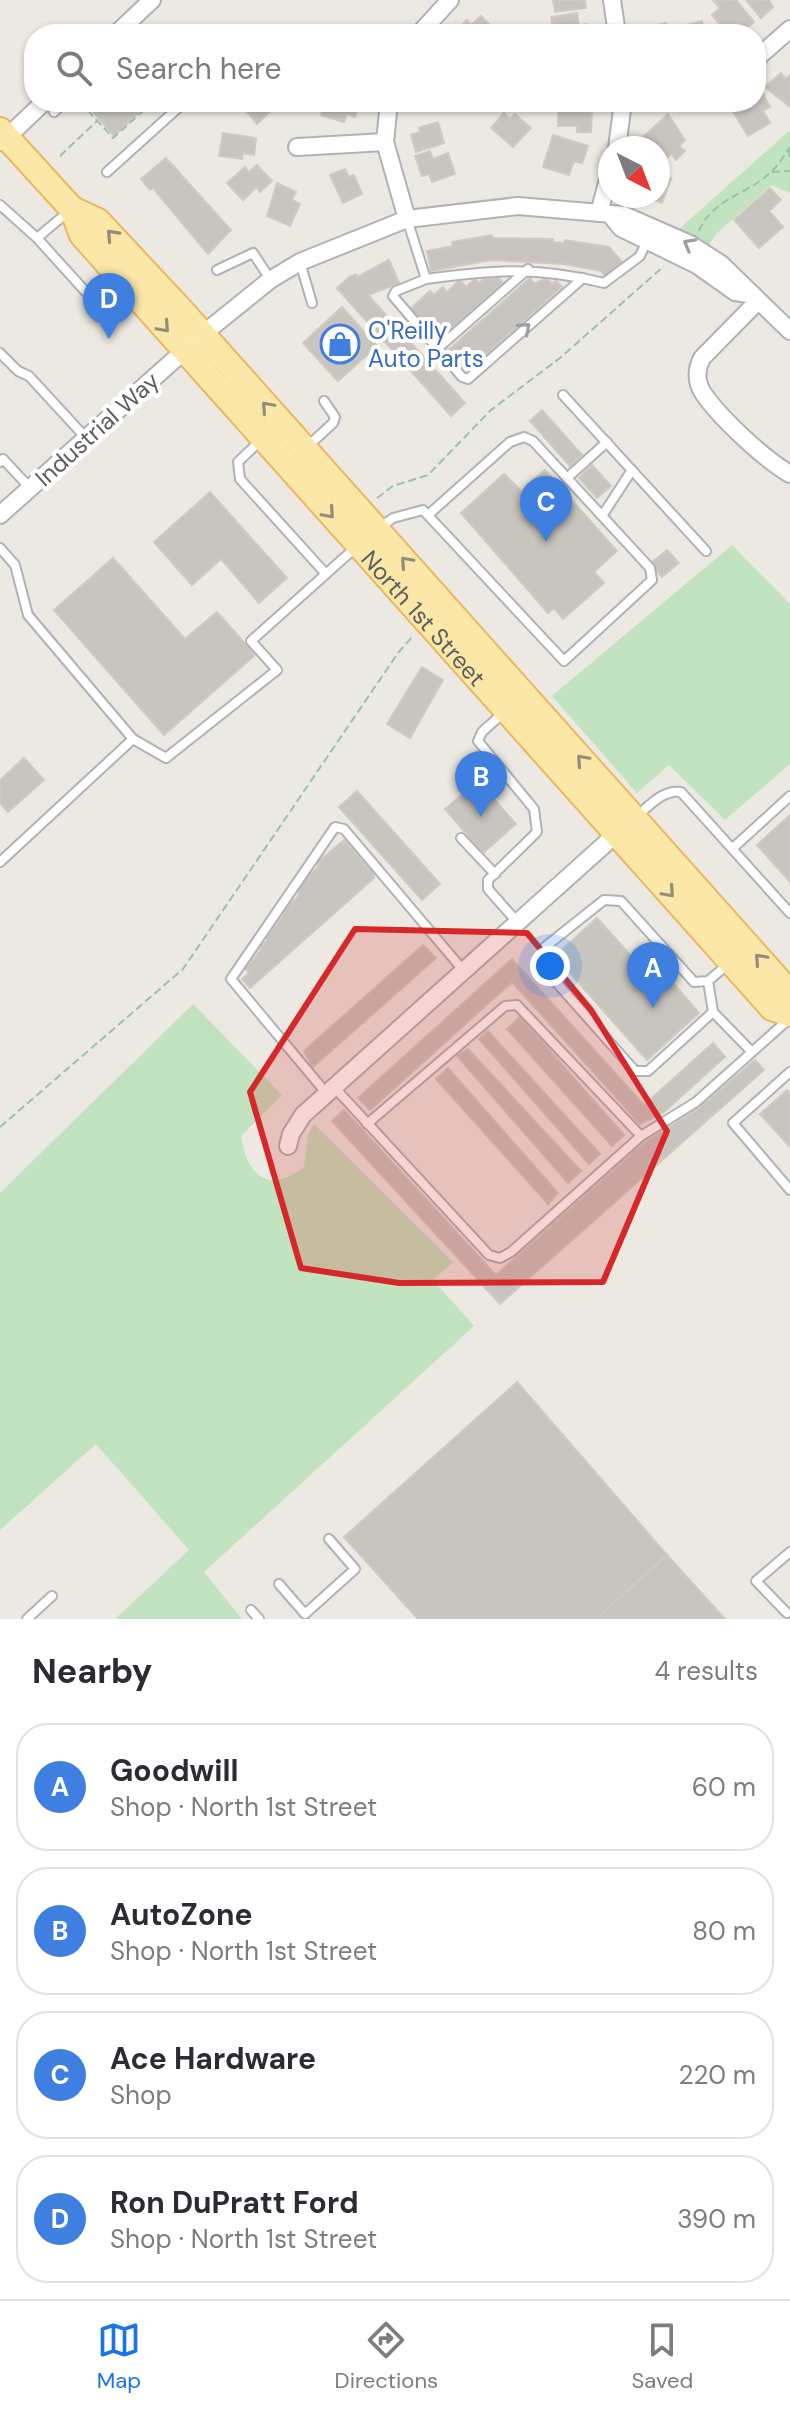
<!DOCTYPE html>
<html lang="en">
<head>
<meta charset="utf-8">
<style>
	:root { --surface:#fff; --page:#f2f2f3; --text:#2b2b33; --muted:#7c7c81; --line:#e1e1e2; --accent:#1a73e8 }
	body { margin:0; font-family:"DM Sans",sans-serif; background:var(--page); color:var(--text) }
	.compass { position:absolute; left:598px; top:136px; width:72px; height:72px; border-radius:50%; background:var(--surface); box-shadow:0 2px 6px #0004; rotate:138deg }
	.you { position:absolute; left:550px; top:966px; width:28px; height:28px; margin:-20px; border:6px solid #fff; border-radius:50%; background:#1a73e8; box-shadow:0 0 0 12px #1a73e833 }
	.badge { display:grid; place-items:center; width:52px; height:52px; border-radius:50%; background:var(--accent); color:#fff; font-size:26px; font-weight:700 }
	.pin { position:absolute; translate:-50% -66px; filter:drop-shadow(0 2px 4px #0008) }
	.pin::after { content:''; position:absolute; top:42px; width:28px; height:24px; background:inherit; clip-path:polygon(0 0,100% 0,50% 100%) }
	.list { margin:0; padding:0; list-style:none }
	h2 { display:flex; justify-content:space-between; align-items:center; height:104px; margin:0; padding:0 32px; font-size:34px }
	h2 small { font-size:26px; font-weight:400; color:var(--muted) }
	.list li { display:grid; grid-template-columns:52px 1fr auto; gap:24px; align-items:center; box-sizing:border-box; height:128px; margin:0 16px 16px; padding:0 16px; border:2px solid var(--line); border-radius:32px }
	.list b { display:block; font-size:30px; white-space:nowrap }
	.list p { margin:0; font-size:26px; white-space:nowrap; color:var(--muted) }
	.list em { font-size:26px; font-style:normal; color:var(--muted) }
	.icon { flex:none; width:44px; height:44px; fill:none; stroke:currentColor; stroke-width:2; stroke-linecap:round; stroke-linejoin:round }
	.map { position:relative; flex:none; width:790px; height:1619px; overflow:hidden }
	.search { position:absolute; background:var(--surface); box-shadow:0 2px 6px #0004; left:24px; right:24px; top:24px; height:88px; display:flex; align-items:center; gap:20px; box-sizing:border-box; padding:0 28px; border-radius:32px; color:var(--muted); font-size:30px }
	.sheet { height:680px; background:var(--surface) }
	nav { display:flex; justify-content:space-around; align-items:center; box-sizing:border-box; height:112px; border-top:2px solid var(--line); background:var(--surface); font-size:22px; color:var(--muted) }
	nav a { display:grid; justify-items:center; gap:4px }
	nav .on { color:var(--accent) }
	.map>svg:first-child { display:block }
	.green { fill:#c2e3bf }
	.building { fill:#c8c4bf; stroke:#d0cac0; stroke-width:2 }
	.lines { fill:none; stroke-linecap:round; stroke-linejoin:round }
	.lane-casing { stroke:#afb3b7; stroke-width:12 }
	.street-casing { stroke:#afb3b7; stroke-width:20 }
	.primary-casing { stroke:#eab75d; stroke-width:28 }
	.path { stroke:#99c3a2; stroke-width:2; stroke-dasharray:8 4; stroke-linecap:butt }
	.lane { stroke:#fff; stroke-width:8 }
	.street { stroke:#fff; stroke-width:16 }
	.primary { stroke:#fbe7a8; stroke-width:24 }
	.oneway { stroke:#928e7a }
	.oneway2 { stroke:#9c9ea1 }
	.marked { fill:#d62828; fill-opacity:0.2; stroke:#d62828; stroke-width:6; stroke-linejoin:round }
	.labels { text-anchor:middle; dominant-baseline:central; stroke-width:8; stroke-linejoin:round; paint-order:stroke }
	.shop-label { font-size:24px; fill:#366cbe; stroke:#fff; text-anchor:start }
	.street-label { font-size:24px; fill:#5a5e62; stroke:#fff }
</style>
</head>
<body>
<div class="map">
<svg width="790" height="1619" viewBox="0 0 790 1619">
	<rect width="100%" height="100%" fill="#ece9e2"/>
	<!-- green -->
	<g class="green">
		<polygon points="790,130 790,193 771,185 716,234 709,245 679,229"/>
		<polygon points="732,545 790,604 790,764 725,820 669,765 637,793 552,696"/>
		<path d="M193,1004L282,1095L241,1136C247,1175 267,1195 304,1167L308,1134L314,1124L453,1262L433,1280L474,1326L204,1572L242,1619H115L189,1550L96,1444L0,1530V1193Z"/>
	</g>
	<!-- building -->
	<g class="building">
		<polygon points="553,0 585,0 586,8 555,12"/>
		<polygon points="713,0 736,0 754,22 740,34 728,34 712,15 720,8"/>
		<polygon points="746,0 769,0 773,7 761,18"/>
		<polygon points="577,13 579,26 586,24 588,34 554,34 551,17"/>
		<polygon points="481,16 497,32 494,34 456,31 467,20 471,25"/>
		<polygon points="702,21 705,34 677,34 676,28"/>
		<polygon points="666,23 669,34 638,34 637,30"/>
		<polygon points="781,73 786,79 790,75 790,107 765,87"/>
		<polygon points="762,92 770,107 763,111 770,123 748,136 732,110 745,102 756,102 756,96"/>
		<polygon points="92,102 150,102 114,136 88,106"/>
		<polygon points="271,102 269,105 273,109 257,124 239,103"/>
		<polygon points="325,102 359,102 355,117 347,114 344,122 321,115"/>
		<polygon points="558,102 585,102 584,112 592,112 591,132 577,132 577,126 558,126"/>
		<polygon points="504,113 510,119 515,114 531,128 513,147 491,128"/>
		<polygon points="668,114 685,140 679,146 685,151 676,160 671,154 665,160 658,148 643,137"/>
		<polygon points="438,122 444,143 416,152 411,135 420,132 419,128"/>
		<polygon points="223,133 256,138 254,155 243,153 242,159 219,156"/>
		<polygon points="553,135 588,146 582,163 574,161 569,175 543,167"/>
		<polygon points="430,151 433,159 448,153 455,174 432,182 429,174 422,176 415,156"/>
		<polygon points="166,158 231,230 208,254 153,188 150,190 141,179"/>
		<polygon points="257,165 272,181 260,192 257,187 243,200 227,183 245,167 249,172"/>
		<polygon points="345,169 349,177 354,175 362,194 343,203 330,175"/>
		<polygon points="658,173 671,178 662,203 641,196 658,196"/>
		<polygon points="277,183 296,192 292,200 300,204 290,226 267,216"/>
		<polygon points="770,188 781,200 769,211 783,227 759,248 734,220"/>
		<polygon points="491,235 493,238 553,239 553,242 564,243 565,240 609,247 624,264 607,279 601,271 564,264 491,260 431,271 427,251 453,246 452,242"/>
		<polygon points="389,260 399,283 368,295 465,403 451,416 337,288 349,277 356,274 357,277"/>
		<polygon points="488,275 492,280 497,276 503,283 436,342 408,311 430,291 434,295 443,287 447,292 460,280 466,287 475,279 479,283"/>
		<polygon points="530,278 534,283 547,279 552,284 556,280 562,287 468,370 464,365 460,369 445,353"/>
		<polygon points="342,307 377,346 338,381 303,343"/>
		<polygon points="542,410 582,455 570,466 530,421"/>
		<polygon points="592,465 611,486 597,498 579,478"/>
		<polygon points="545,470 617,551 594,572 604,583 563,619 554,608 548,613 461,513 504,474 521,491"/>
		<polygon points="210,492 287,578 259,603 221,559 192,585 154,542"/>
		<polygon points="667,550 679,563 662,577 650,564"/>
		<polygon points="113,558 185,639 217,612 255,655 164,735 54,610"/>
		<polygon points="422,667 443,680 410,738 387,724"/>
		<polygon points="24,758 44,780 8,812 0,803 0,780"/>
		<polygon points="478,781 516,824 483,853 445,809"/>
		<polygon points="357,791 440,884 422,900 339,807"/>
		<polygon points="790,815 790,882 757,845"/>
		<polygon points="344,840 374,874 374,878 250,988 242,979 249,973 245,968 261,950 259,948 268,940 265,938 281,919 286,907 298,897 300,886 319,866 317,863"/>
		<polygon points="597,918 651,978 661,969 699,1013 647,1060 555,956"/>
		<polygon points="423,945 436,958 313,1067 304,1051"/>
		<polygon points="512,959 644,1105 713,1043 725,1057 663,1113 640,1124 512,982 370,1110 358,1098"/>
		<polygon points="520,1017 624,1135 612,1146 507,1029"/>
		<polygon points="488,1031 600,1154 589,1164 479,1039"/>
		<polygon points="468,1049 581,1171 568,1183 457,1056"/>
		<polygon points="755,1060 764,1070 500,1304 332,1121 344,1110 496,1275 645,1142 699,1108"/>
		<polygon points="448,1068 558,1193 548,1204 436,1079"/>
		<polygon points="787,1090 790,1093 790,1147 760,1114"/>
		<polygon points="517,1382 667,1555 596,1619 418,1619 344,1537"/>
		<polygon points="667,1555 725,1619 596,1619"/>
	</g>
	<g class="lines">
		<!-- lane casing -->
		<g class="lane-casing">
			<g id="lane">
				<polyline points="54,112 65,102"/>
				<polyline points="107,172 178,108 174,102"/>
				<polyline points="0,205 37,238"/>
				<polyline points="68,212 37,238 94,301"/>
				<path d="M407,219L426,279C494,270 536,266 604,283L640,256L647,240"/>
				<polyline points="300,262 312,303"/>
				<polyline points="217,270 253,253 270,279"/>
				<polyline points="426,279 396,291 393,296 462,377 468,379 583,278"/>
				<polyline points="437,349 528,269"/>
				<polyline points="0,353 18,371 29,376 86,438"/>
				<polyline points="563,395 706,551"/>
				<polyline points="262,439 238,462 240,479 326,574"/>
				<polyline points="308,446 333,423 335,417 324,401"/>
				<polyline points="0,462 3,459 30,488"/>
				<polyline points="567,478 607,442"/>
				<polyline points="602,516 632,470"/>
				<polyline points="378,529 393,518 423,510 564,661 652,580 650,568 533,441 524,437 510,442 428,515"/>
				<polyline points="0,548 15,565 28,615 133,739"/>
				<polyline points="503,713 482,732 478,741 534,809 537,832 488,880 488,889 518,923"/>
				<path d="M635,818C649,806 663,789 681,792L790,913"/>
				<polyline points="461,838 495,874"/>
				<polyline points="733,848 790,796"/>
				<polyline points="0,862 133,739 166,758 277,670 251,641 355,548"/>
				<polyline points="708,981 713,1012 648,1071 635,1071 540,964 545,947 604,900 621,901 694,982 708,981 727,965"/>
				<polyline points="713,1012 752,1052"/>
				<polyline points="790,1072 733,1123 790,1190"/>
				<polyline points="334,1087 489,1255 500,1258 511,1252 641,1136 696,1102 789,1019"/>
				<polyline points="327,1094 231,979 335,827 344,829 463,970"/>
				<polyline points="367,1124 505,1006 517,1005 641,1136"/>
				<polyline points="279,1584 305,1614 355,1569 329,1539"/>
				<polyline points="251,1610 259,1619"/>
				<polyline points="787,1613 756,1581 790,1552"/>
				<polyline points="27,1619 52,1596"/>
			</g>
		</g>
		<!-- street casing -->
		<g class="street-casing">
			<g id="street">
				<polyline points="612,0 617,34"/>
				<polyline points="116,34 152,0"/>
				<polyline points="419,34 450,0"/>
				<polyline points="756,59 790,29"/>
				<polyline points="389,102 385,142 407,219"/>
				<polyline points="2,142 44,102"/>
				<polyline points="297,147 385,142"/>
				<polyline points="617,148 623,102"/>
				<polyline points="599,213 610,172"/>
				<polyline points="612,217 621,228 697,265 735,292 748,294"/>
				<path d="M758,301L702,358C696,369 696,382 703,393C720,418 764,459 790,474"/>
				<polyline points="0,515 203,334 270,280 300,262 407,219 518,206 624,215 690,244 721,264 790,331"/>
				<polyline points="288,1146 291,1134 303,1115 624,827"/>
			</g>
		</g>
		<!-- primary casing -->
		<g class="primary-casing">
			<g id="primary">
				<path id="s1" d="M0,130L72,209L82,235L772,1008L790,1014"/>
				<polyline points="72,209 98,221 182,311 790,993"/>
			</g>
		</g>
		<!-- path -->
		<g class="path">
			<polyline points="87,102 83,105 113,138 153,102"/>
			<polyline points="789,149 790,159"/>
			<polyline points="60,156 97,121"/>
			<polyline points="772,172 790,171"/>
			<path d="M699,231C713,198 747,195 771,172C778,166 784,155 790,147"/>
			<polyline points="377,498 393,486 428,475 491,410 560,358 664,266"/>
			<polyline points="0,1127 183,969 398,653 412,637"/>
		</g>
		<!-- lane -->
		<use href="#lane" class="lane"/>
		<!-- street -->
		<use href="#street" class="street"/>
		<!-- primary -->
		<use href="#primary" class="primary"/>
	</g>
	<!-- one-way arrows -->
	<defs><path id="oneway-chevron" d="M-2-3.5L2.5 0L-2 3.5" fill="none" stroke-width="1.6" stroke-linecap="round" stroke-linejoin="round" transform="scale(2)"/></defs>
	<g class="oneway">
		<use href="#oneway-chevron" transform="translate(112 235) rotate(-133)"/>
		<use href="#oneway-chevron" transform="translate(164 327) rotate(48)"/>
		<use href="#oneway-chevron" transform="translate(267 407) rotate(-132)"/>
		<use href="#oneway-chevron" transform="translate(329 513) rotate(48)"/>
		<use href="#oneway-chevron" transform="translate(406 562) rotate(-132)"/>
		<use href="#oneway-chevron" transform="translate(582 760) rotate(-132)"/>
		<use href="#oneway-chevron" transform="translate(669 892) rotate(48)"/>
		<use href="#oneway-chevron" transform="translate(760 959) rotate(-132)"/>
	</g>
	<g class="oneway2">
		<use href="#oneway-chevron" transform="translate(689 244) rotate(-151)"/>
		<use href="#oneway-chevron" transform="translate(525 328) rotate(-41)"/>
	</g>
	<!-- marked area -->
	<path class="marked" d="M355,929L527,933L591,1010L667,1131L603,1282L399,1283L301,1268L250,1092Z"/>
	<!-- icons -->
	<defs>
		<g id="shop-ring" transform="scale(2)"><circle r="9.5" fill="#fff" stroke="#3f7fe0" stroke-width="1.5"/><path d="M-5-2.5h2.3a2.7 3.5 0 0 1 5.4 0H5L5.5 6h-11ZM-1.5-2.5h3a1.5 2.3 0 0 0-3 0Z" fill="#3f7fe0"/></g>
	</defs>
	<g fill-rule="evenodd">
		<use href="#shop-ring" x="340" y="344"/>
	</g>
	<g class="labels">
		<!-- shop labels -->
		<g class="shop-label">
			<text x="368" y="330">O'Reilly<tspan x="368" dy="28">Auto Parts</tspan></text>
		</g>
		<!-- street labels -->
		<g class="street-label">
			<text transform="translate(97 429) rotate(-42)">Industrial Way</text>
			<text stroke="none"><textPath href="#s1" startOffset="648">North 1st Street</textPath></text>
		</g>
	</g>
</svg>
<svg class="compass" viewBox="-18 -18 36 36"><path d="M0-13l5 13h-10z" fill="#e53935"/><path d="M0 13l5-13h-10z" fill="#7c7c81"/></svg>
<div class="you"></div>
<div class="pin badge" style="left:653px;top:1008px;background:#3f7fe0">A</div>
<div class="pin badge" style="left:481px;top:817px;background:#3f7fe0">B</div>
<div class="pin badge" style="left:546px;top:542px;background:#3f7fe0">C</div>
<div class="pin badge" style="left:109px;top:339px;background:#3f7fe0">D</div>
<div class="search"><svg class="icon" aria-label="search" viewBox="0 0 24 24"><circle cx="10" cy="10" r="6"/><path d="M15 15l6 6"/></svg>Search here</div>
</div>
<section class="sheet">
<h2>Nearby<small>4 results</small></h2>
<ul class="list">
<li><span class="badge" style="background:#3f7fe0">A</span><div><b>Goodwill</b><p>Shop · North 1st Street</p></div><em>60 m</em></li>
<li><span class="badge" style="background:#3f7fe0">B</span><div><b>AutoZone</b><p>Shop · North 1st Street</p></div><em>80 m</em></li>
<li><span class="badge" style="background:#3f7fe0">C</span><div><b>Ace Hardware</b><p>Shop</p></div><em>220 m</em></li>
<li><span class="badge" style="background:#3f7fe0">D</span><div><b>Ron DuPratt Ford</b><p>Shop · North 1st Street</p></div><em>390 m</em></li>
</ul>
</section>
<nav>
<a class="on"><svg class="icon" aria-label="map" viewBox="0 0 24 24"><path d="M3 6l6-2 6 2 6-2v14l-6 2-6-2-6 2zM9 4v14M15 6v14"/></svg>Map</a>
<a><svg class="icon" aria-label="directions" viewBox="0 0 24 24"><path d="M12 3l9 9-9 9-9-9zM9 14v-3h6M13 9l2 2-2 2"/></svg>Directions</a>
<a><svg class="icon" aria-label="saved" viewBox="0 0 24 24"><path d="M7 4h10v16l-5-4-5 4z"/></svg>Saved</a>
</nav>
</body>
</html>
